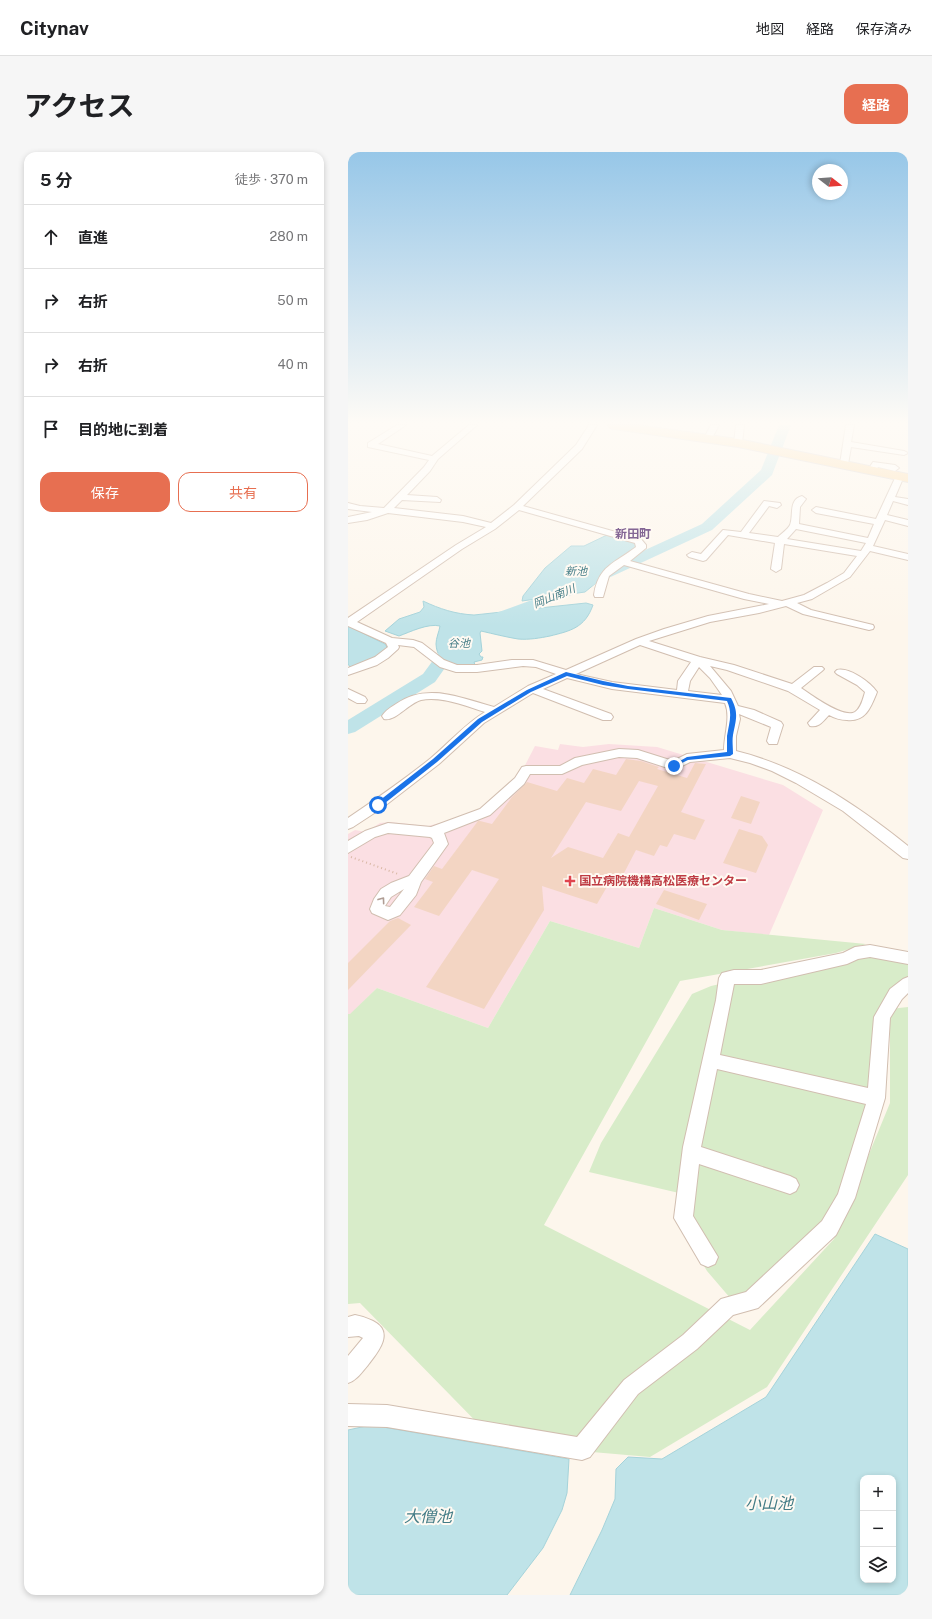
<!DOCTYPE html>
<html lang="ja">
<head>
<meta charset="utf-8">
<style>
	:root { --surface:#fff; --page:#f6f6f6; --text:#202124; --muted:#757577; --line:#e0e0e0; --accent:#e76f51 }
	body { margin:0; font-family:"Public Sans","Noto Sans JP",sans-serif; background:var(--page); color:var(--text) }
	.controls { position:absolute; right:12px; bottom:12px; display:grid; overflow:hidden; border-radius:8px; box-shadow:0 2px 6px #0003 }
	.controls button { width:36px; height:36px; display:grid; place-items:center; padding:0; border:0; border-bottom:1px solid var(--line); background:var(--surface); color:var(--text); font:20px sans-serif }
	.compass { position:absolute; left:464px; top:12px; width:36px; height:36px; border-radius:50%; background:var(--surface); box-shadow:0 2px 6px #0003; rotate:107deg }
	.stop { position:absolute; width:12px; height:12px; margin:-9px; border:3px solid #1a73e8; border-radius:50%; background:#fff }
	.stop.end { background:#1a73e8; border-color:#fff; box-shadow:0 1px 4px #0008 }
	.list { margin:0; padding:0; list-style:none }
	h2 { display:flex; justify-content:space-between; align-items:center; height:52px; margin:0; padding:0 16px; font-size:17px }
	h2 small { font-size:13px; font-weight:400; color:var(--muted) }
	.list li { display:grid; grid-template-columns:26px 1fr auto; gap:12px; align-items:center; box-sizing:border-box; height:64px; padding:0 16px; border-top:1px solid var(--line) }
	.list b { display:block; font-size:15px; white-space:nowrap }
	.list em { font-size:13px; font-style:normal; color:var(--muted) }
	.actions { display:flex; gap:8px; padding:12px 16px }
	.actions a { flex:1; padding:9px 0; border:1px solid var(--accent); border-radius:12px; text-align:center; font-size:14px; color:var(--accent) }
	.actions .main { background:var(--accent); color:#fff }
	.icon { flex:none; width:22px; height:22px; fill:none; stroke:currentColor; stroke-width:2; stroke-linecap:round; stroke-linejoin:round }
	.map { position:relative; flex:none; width:560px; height:1443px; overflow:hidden; border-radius:12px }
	header { display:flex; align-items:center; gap:24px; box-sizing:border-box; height:56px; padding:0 20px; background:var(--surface); border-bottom:1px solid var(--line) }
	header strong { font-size:19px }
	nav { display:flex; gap:22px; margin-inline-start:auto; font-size:14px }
	.intro { display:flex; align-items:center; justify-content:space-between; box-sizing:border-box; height:96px; padding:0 24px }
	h1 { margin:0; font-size:28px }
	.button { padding:10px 18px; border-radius:12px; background:var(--accent); color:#fff; font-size:14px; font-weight:700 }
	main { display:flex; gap:24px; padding:0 24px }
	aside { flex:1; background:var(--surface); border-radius:12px; box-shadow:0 2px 6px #0003 }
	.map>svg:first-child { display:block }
	.medical { fill:#fbdfe3 }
	.green { fill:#d8ecc9 }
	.water { fill:#bfe3e8; stroke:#a5d3da; fill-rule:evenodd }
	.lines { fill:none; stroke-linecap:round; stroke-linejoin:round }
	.river { fill:#bfe3e8; fill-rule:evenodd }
	.building { fill:#f3d5c3; fill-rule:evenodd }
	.street-casing { stroke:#d1beb0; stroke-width:2 }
	.primary-casing { stroke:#dad1cd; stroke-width:2 }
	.path { stroke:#d9b8a5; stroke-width:2; stroke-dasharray:1 3; stroke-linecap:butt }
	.street { fill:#fff; fill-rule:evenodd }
	.primary { fill:#fbd9a5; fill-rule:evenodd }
	.oneway { stroke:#af9d94 }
	.route { fill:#1a73e8 }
	.health-dot { fill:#e0444e; stroke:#fffaf3; stroke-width:1.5 }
	.labels { text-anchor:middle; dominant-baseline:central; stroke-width:4; stroke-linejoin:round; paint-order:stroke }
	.far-water-label { font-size:11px; font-style:italic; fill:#437c86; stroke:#fffaf3 }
	.far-quarter-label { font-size:12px; font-weight:bold; fill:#846695; stroke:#fffaf3 }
	.health-label { font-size:12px; font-weight:bold; fill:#be3a42; stroke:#fffaf3; text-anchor:start }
	.near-water-label { font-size:16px; font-style:italic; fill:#437c86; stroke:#fffaf3 }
</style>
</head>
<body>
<header>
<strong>Citynav</strong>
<nav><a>地図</a><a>経路</a><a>保存済み</a></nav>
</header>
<div class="intro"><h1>アクセス</h1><a class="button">経路</a></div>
<main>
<aside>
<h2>5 分<small>徒歩 · 370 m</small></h2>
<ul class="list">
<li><svg class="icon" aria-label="ahead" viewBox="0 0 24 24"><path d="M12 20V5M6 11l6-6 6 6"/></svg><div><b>直進</b></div><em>280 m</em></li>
<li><svg class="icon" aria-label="right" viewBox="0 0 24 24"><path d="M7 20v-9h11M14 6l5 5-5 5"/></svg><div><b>右折</b></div><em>50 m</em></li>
<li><svg class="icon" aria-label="right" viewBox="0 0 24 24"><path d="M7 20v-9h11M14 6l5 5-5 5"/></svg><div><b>右折</b></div><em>40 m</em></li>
<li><svg class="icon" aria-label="arrive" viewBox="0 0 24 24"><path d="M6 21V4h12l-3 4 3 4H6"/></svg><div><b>目的地に到着</b></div></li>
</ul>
<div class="actions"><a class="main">保存</a><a>共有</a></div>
</aside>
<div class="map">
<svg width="560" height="1443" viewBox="0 0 560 1443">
	<rect width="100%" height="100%" fill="#fdf6ec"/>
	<!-- medical -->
	<polygon class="medical" points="212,592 235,595 261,592 309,595 435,633 475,658 421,783 374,778 306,756 291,796 202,769 140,876 29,836 2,863 0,862 0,682 7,678 18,680 32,671 42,670 80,674 111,666 139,654 172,623 187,594 210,598"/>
	<!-- green -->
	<g class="green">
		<polygon points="306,756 374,778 518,792 488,801 332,829 196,1073 402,1178 486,1087 542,951 542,857 560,855 560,1023 419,1235 302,1305 150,1292 12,1151 0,1152 0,862 2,862 29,836 140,876 202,769 291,796"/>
		<polygon points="522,802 560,810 560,825 542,840 522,948 480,1073 389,1154 359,1119 333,1075 331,1041 241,1020 253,991 344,842 363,834 385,829"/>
	</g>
	<!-- water -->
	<g class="water">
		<polygon points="259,383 282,388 290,393 272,409 256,417 248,431 237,440 174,449 175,444 197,416 223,394 236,394"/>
		<path d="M75,449C92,457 107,462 126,463L238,451L245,453C237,476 222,479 202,484C192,486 181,488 170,487C158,485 146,482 133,479L132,481L134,499L131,502L133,505H135L134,508L126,510L127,513C111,515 89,514 88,492C88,486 91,480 92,474C80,471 62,480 51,484L37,479L51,467L72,460L76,455Z"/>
		<polygon points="0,474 37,492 40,497 20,509 2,515 0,512"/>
		<path d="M527,1082L560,1097V1443H222L254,1378L267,1347L268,1317L280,1305L314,1307L418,1245ZM515,1326H545V1428H515Z"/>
		<polygon points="23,1273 221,1307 219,1341 214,1358 195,1396 159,1443 0,1443 0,1278"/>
	</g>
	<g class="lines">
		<!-- river -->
		<g class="river">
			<polygon points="431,273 443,273 424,323 364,378 215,447 149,471 143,473 137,471 135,468 137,465 203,441 354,372 413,318"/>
			<polygon points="108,484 114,485 116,489 87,530 7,580 0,582 0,568 75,522 102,485"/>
		</g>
	</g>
	<!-- building -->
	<g class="building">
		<path d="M278,607L293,609L311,615L309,617L339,626L347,611L358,612L333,660L357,668L347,688L326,682L319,695L312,693L306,704L288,698L275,723L267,721L249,752L194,734L196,758L136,857L78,835L151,727L124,718L91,764L66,755L85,730L77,727L86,714L94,717L130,669H132L144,672L164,645L179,630L209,639L219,626L236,631L245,617L268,623ZM291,629L310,634L281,685L270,681L255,706L220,695L203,706L238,650L273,659Z"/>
		<polygon points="393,644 412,650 403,672 383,666"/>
		<polygon points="391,677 414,684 420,693 408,721 375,711"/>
		<polygon points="316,738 359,752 351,768 308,752"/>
		<polygon points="50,766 63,773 0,838 0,811 42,769"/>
	</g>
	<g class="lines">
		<!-- street casing -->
		<g class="street-casing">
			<g id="street">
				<path d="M49,273H58L30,292L84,304L121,273H129L90,307L82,319L59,343L89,345L93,348L92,350L54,348L46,356L115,364L143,371L166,353L228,293L241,273H249L234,297L175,354L293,387L298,393V396L282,409L401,442L434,449L456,443L479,431L496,421L509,404L436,392L433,417L428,420L423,417L427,391L380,383L358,408L355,409L341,405L339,403L344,400L353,402L375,378L393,380L416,349L432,351L433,353L429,356L421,354L401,381L430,385C433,382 440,377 442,373C446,363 440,348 454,344L458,347L452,355L451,372L520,386L526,372L468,361L464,358L468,355L528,367L548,324L549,322H555L556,324L547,345L560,347V353L545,349L539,363L560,368V374L537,368L525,394L560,402V408L522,399L502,425L464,447L449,451L463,458L525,473L526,475L525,477L521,478L455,462L438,454L411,461L362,470L301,489L352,505L386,513L444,532L466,515H474L476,517L474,519L453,536C463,543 496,567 507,560C513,556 515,547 517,540L509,533L489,522L487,520L489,518C501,515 522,530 529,540C523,555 518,570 499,568C493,568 486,566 481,563C475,569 471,576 462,574L460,571L472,558L440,539L379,518L362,514L383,539L390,554L406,558L433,570L435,573L429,592H421L419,589L423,575L391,562L392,567L388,584V599C453,615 509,653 560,694V707L555,706L495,659L448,631L424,619L402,611L382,606L342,610L326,618L289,606L271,605L234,613L214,622H182L176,632L142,663L96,681L100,692L73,730L68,743L52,763L40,768L24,761L22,757L26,747L33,737L43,731L61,724L86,691L84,686L82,685L40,681L27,685L0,701V689L17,679L40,671L83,675L132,657L167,626L174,615L178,614H212L227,606L271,597L290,598L325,609L339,602L376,598C376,583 383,565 377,551L264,537L219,526L195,537L263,562L265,565L263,568H255L185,541L136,571L91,612L34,656L5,675L0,677V666C28,647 57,627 83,606C101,591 117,572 137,560C117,554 94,544 73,548C61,551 47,570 36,567L34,564C37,559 43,555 48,552C79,530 113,546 146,555L180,534L208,522L188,515L175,514L129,520H108L92,515L66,495L50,493L51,495L50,497L40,506L29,513L0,523V516L27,505L40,495L38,491L0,474V466L108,393L138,375L115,370L40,361L19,368L0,371V365L24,360L0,357V351L12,354L36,356L76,315L81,308L20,295V291ZM171,358L287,391L288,395C267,411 250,414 246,443L247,445H255L261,424L276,413L396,447L421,452L360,464L316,477L288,487L218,518L185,508H164L129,513H109L96,508L74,491L65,488L44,486L9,470L114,397L147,377ZM448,377L518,391L513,399L439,387ZM292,493L343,510L330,529L329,538L264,530L228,522ZM351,515L362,526L374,543L340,539L342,529ZM56,737L42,755L37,754L43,745Z"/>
				<polygon points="363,273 371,273 363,288 357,288 356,286"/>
				<polygon points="388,273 396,273 394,291 390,293 386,291"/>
				<polygon points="498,273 506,273 503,290 556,299 560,301 556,303 503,295 500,312 496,314 493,314 492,312"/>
				<polygon points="525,310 547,313 551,316 547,319 530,315 527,320 521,320 520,318"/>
				<polygon points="0,537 17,545 19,548 17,551 9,551 0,546"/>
				<polygon points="522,793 560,800 560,812 522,805 510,807 499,812 413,832 386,832 372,903 520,936 526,865 542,837 555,827 560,825 560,841 554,847 542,866 537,946 507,1046 488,1083 410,1156 385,1163 349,1197 290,1242 242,1305 234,1308 39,1275 0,1274 0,1252 39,1253 229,1285 276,1228 335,1183 373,1147 398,1140 474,1069 490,1042 518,952 369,917 353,995 442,1024 448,1027 451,1033 448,1039 442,1042 351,1012 345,1064 370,1105 367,1112 360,1115 353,1112 326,1066 335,995 368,848 371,826 374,821 386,818 413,818 495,801 507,795"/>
				<path d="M7,1163C13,1164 19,1166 25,1169C47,1180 30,1200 20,1213C14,1220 9,1228 0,1231V1204L15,1186L11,1184L0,1185V1165Z"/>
			</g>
		</g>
		<!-- primary casing -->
		<g class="primary-casing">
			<polygon id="primary" points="260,273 289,273 390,287 560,322 560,330 390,295 266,277 262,276"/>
		</g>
		<!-- path -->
		<polyline class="path" points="3,705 50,722"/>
		<!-- street -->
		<use href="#street" class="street"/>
		<!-- primary -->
		<use href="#primary" class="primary"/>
	</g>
	<!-- one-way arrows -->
	<defs><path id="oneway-chevron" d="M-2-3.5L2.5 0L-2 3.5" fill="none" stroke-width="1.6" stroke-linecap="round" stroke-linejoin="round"/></defs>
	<use class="oneway" href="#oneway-chevron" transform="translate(34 748) rotate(-54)"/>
	<!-- sky -->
	<linearGradient id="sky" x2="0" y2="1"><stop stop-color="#97c7e8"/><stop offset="0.57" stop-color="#fefbf6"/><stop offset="1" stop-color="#fefbf6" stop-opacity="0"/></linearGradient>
	<rect width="560" height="475" fill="url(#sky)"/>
	<!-- route -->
	<path class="route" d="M218,520L255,529L280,534L383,546C391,561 388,567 385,583C384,589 385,595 385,602L382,604L340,608L326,615L323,614L339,605L379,600C379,595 379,589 379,584C381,571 385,562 379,549L280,537L255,533L219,524L183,540L134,570L89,610L32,655H27V652L85,607L130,567L179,538Z"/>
	<!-- markers -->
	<path class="health-dot" d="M220 723h4v4h4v4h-4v4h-4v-4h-4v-4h4z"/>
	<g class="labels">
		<!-- far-water labels -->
		<g class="far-water-label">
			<text x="228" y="419">新池</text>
			<text transform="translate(206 444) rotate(-22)">岡山南川</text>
			<text x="111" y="491">谷池</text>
		</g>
		<!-- far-quarter labels -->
		<g class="far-quarter-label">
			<text x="285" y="382">新田町</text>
		</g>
		<!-- health labels -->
		<g class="health-label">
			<text x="231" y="729">国立病院機構高松医療センター</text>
		</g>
		<!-- near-water labels -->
		<g class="near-water-label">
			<text x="421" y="1351">小山池</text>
			<text x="80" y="1364">大僧池</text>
		</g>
	</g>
</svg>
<div class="controls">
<button>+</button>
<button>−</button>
<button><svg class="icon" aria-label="layers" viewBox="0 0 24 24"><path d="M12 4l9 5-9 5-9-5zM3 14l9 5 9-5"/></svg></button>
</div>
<svg class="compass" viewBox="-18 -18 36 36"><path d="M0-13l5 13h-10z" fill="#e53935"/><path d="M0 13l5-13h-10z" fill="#757577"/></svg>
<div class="stop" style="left:30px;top:653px"></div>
<div class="stop end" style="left:326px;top:614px"></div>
</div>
</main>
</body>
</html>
